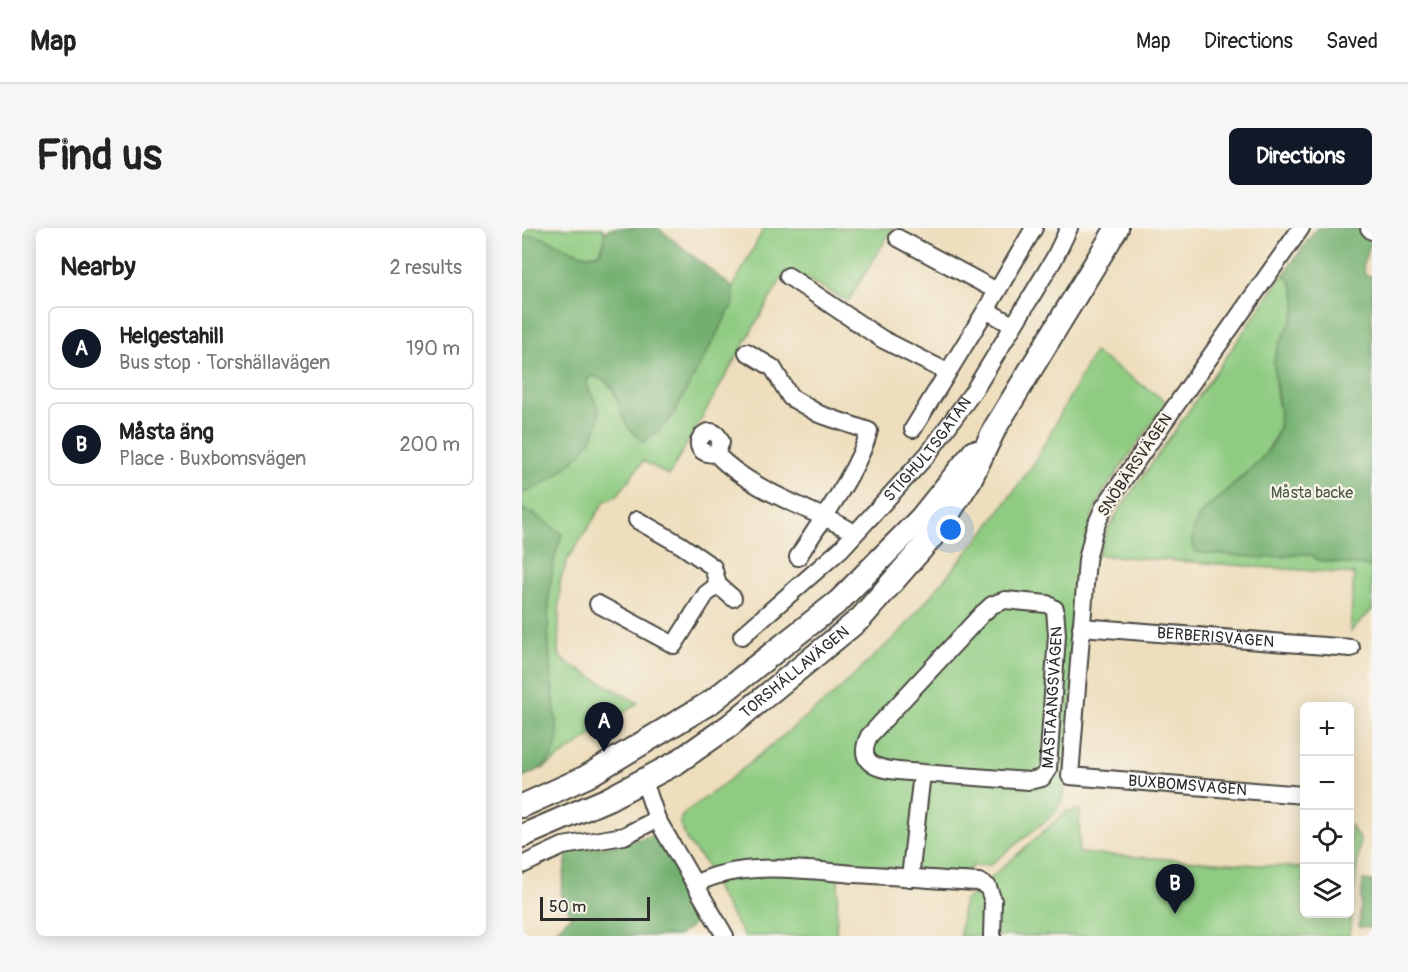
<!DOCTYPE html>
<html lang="en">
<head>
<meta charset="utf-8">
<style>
	:root { --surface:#fff; --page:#f6f6f6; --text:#222; --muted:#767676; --line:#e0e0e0; --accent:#111827 }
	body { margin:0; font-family:Pangolin,sans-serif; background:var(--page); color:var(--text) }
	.controls { position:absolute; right:18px; bottom:18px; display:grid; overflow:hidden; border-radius:9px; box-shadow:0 3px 15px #0003 }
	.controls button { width:54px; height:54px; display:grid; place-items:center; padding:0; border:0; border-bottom:2px solid var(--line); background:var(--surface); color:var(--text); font:30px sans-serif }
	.scale { position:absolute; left:18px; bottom:15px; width:110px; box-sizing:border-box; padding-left:6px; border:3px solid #2b2b2b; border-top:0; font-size:16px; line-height:21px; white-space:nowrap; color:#2b2b2b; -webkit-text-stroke:4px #f7f3e8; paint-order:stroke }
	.you { position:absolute; left:429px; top:302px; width:21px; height:21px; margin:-15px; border:4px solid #fff; border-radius:50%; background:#1a73e8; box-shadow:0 0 0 9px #1a73e833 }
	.badge { display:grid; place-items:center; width:39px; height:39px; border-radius:50%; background:var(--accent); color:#fff; font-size:20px; font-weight:700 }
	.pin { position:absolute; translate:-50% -50px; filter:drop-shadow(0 2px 3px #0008) }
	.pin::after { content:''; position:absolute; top:32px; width:21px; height:18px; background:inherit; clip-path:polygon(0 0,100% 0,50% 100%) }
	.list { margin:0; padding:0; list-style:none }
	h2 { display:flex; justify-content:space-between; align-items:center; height:78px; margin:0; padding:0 24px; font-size:26px }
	h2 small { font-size:20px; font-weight:400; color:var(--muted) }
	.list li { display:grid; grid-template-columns:39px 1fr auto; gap:18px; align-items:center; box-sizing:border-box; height:84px; margin:0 12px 12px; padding:0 12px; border:2px solid var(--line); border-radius:9px }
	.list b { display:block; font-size:22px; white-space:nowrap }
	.list p { margin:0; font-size:20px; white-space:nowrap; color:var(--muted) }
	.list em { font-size:20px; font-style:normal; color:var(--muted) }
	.icon { flex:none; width:33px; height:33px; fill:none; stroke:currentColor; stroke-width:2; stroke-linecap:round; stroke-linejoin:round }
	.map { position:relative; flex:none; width:850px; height:708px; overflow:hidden; border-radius:9px }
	header { display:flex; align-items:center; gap:36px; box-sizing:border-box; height:84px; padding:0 30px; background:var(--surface); border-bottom:2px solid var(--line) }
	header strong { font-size:28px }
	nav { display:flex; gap:33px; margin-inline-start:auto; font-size:21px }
	.intro { display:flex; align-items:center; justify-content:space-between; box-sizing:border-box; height:144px; padding:0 36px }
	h1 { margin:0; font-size:42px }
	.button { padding:15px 27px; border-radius:9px; background:var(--accent); color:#fff; font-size:21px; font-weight:700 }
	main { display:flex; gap:36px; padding:0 36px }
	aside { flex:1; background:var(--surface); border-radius:9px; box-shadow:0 3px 15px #0003 }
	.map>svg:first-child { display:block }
	.green { fill:#8fcc82; stroke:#5d7c56; stroke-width:1.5 }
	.forest { fill:#73b070; stroke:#4f6e4e; stroke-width:1.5 }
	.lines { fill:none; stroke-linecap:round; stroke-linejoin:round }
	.minor-casing { stroke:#484641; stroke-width:20 }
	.secondary-casing { stroke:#484641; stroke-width:26 }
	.minor { stroke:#fff; stroke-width:16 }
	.secondary { stroke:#fff; stroke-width:22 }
	.labels { text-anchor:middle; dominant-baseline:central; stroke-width:4.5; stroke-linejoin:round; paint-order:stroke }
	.street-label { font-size:16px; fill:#2b2b2b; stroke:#f7f3e8 }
	.park-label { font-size:16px; fill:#495b45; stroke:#f7f3e8 }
</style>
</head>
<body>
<header>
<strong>Map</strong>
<nav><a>Map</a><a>Directions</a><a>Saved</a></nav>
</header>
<div class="intro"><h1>Find us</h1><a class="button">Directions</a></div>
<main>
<aside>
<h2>Nearby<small>2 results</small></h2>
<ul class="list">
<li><span class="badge">A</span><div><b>Helgestahill</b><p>Bus stop · Torshällavägen</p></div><em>190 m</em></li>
<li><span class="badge">B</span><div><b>Måsta äng</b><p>Place · Buxbomsvägen</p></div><em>200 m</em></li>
</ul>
</aside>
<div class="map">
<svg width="850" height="708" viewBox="0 0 850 708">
	<rect width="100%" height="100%" fill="#f7f3e8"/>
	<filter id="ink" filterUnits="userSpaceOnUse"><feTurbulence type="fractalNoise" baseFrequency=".0167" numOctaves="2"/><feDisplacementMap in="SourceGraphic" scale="12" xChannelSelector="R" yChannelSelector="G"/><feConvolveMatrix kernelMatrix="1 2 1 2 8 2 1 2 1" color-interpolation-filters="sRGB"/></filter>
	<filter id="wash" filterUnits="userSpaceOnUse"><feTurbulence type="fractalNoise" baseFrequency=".008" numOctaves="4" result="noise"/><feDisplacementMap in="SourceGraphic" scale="24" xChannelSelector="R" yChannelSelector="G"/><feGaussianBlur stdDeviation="1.35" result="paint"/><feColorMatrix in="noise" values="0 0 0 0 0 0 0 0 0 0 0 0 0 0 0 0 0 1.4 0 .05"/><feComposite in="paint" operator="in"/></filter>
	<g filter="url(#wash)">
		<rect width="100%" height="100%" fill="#eedebd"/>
		<!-- green -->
		<g class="green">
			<path d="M0,0H80C86,8 81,17 77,25C60,31 47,20 32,14C22,11 12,10 3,8L0,9Z"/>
			<path d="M242,0H371L326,73L277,47L261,48L147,247L121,233L95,268L83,273L46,331L38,353L36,424L40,432L116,475L19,542C30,531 34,522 36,507C28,444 17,367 40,306L13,287L0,281V265L8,263L73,174L65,158V152L70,148C91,153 91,162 99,181L151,187L211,74V60L215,51Z"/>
			<polygon points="762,46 769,53 775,73 772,90 758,114 753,158 759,193 755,205 742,228 677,287 761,329 781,326 789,327 796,332 850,339 850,382 828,404 832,346 576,327 585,303 596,284"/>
			<polygon points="572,124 645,174 582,263 572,283 564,310 541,570 532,586 468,637 450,638 445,646 317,636 314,708 222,708 196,665 183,635 165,613 159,597 158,592 163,584 197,560 311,467 379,403 466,299 512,235"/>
			<polygon points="558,582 557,625 782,640 782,686 828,686 828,597 838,612 827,708 438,708 441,674 545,583"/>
		</g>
		<!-- forest -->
		<g class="forest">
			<path d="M88,0H136L211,60L212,74L151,187L144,196L122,214C117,210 111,205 107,200C92,180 100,154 70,148L65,152C64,164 77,173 77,186C77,219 29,257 0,265V9C25,0 51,35 77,25L82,15L83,4Z"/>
			<path d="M795,0H835L849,15L841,36L843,47L850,48V339L796,332L789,327L781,326L741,330L673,324C667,314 671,299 677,289C680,283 688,278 693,273C712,255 737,238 751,215C766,189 751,162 752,134C754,112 774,97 774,75C775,64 769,53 762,46Z"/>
			<path d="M0,281L13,287L40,306C17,366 28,444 36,507C33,534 24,540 0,549Z"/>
			<polygon points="138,606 184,687 156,708 28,708 49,688 39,665 46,622 80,619"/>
			<polygon points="841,652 850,653 850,700 837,699"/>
		</g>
	</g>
	<g filter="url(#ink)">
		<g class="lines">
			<!-- minor casing -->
			<g class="minor-casing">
				<g id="minor">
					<path id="s1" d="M779,0L582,279L572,302L565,332L548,548L782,567"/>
					<polyline points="847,0 850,3"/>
					<polyline points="376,10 475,63"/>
					<polyline points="266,48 360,111 425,144"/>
					<polyline points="464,82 485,94"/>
					<path d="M225,124L251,140L268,169L297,186L347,203C336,244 299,292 276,329"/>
					<polyline points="391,201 464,82 512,0"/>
					<path d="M194,226L199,214C188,186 158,226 194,226C229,262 282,278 326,301"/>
					<polyline points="115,292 159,317 191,339 196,357"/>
					<polyline points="196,357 211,370"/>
					<polyline points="76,376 152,417 184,366 196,357"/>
					<path id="s2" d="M559,399L829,420"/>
					<path id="s3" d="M220,408L319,321L406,226L453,161L532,31L547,0"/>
					<polyline points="122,553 135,591 203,708"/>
					<polyline points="0,637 41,618 102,608 135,591"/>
					<path id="s4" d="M388,650L400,545L507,553L520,550L526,541L535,407L533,381L525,376L483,372L470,377L460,386L347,508C329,546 376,542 400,545"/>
					<path d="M173,656C219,632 282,642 332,646C374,648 415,652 457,654L466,659L471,673L470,708"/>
				</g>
			</g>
			<!-- secondary casing -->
			<g class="secondary-casing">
				<g id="secondary">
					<polyline points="0,578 64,549 189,474 317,373 399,290 452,224"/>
					<path id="s5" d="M0,608L86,571L154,535L207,498L339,390L416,302L448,252L473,200L595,0"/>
				</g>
			</g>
			<!-- minor -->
			<use href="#minor" class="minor"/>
			<!-- secondary -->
			<use href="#secondary" class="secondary"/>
		</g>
	</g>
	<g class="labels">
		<!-- street labels -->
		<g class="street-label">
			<text stroke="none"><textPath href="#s3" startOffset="264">STIGHULTSGATAN</textPath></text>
			<text transform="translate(613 237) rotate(-56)">SNÖBÄRSVÄGEN</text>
			<text stroke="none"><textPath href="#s2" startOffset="135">BERBERISVÄGEN</textPath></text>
			<text stroke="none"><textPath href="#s5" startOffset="320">TORSHÄLLAVÄGEN</textPath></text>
			<text stroke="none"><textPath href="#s4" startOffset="309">MÅSTAÄNGSVÄGEN</textPath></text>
			<text stroke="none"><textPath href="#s1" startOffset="732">BUXBOMSVÄGEN</textPath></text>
		</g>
		<!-- park labels -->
		<g class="park-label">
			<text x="790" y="265">Måsta backe</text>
		</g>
	</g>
</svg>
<div class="controls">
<button>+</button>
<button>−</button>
<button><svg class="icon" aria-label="locate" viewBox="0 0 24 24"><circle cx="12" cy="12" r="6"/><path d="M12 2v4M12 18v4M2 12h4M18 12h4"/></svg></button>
<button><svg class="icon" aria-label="layers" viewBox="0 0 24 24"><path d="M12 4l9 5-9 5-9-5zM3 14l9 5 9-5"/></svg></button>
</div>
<div class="scale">50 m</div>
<div class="you"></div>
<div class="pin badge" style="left:82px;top:524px">A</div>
<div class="pin badge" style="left:653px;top:686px">B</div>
</div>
</main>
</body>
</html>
